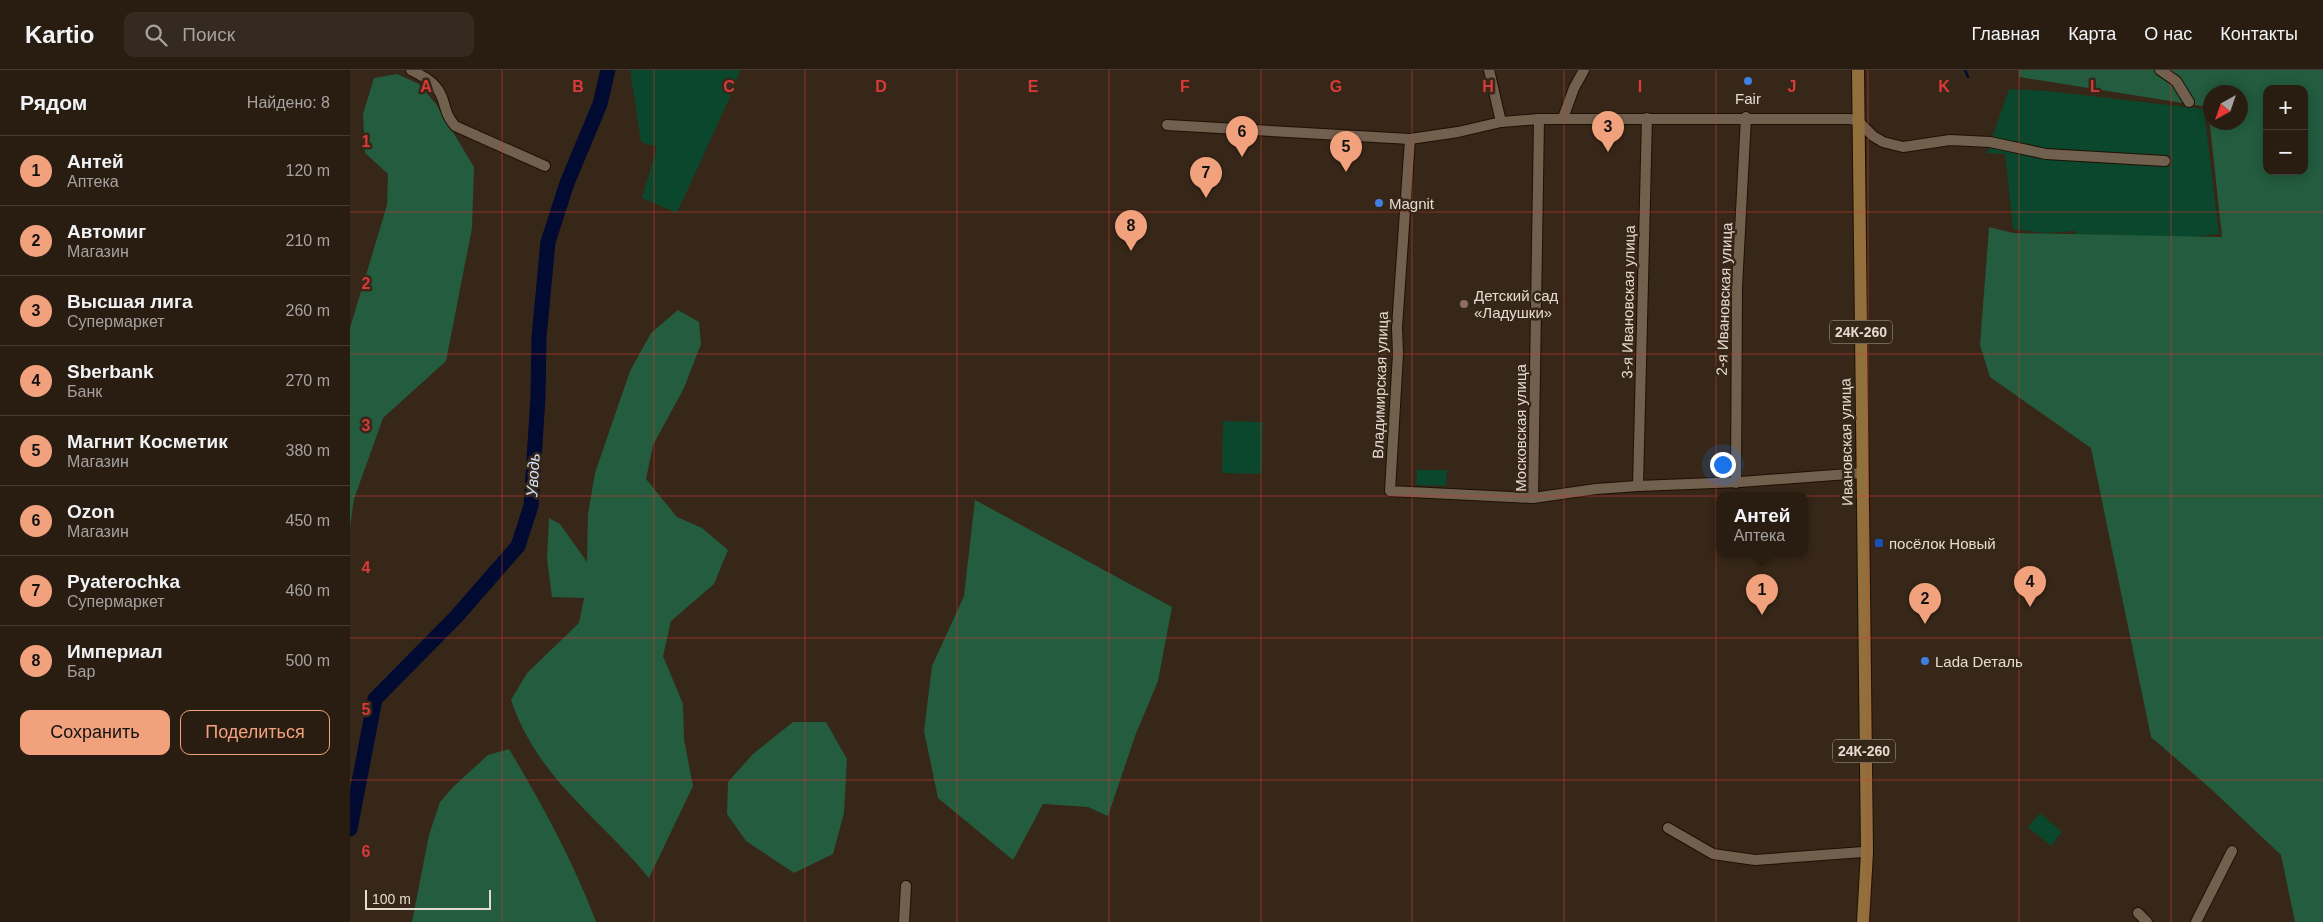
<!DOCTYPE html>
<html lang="ru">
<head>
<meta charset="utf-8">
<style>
	:root { --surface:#291d12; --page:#352a20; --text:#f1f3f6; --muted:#a5a29f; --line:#453b32; --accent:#f1a17c }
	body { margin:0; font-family:Arial,sans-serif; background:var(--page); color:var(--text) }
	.controls { position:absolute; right:15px; top:15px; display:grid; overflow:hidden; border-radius:10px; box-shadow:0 2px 12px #0003 }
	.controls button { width:45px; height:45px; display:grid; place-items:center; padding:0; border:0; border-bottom:1px solid var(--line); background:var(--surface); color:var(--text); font:25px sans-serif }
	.compass { position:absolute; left:1853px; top:15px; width:45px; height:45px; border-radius:50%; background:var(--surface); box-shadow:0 2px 12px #0003; rotate:220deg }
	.scale { position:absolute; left:15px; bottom:12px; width:126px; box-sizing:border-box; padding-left:5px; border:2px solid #e6dbd2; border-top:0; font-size:14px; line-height:18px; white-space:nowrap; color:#e6dbd2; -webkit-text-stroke:4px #372718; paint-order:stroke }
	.you { position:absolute; left:1372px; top:394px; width:18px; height:18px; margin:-12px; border:4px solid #fff; border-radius:50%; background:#1a73e8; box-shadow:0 0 0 8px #1a73e833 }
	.badge { display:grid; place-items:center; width:32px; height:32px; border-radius:50%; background:var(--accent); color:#111; font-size:16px; font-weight:700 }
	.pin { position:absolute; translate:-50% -41px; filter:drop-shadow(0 1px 2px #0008) }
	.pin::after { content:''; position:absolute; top:26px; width:18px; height:15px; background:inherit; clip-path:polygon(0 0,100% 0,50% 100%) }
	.popup { position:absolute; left:1366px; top:422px; width:92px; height:65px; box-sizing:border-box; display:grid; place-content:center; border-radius:10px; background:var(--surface); filter:drop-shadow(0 1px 4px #0005); font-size:16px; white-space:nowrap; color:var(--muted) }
	.popup b { font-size:19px; color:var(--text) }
	.popup::after { content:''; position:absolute; left:50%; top:100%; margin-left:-10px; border:10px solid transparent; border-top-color:var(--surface) }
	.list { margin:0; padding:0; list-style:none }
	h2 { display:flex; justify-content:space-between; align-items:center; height:65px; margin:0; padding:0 20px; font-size:21px }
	h2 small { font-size:16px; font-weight:400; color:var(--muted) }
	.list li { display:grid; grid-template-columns:32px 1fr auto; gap:15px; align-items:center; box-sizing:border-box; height:70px; padding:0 20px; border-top:1px solid var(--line) }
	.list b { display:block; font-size:19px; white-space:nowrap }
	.list p { margin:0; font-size:16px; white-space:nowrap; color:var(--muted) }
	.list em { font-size:16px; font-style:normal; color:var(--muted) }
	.actions { display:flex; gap:10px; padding:15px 20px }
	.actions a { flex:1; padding:11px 0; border:1px solid var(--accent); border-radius:10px; text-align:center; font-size:18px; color:var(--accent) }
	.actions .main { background:var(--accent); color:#111 }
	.icon { flex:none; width:28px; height:28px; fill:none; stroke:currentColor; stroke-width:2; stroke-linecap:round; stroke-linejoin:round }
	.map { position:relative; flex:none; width:1973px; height:852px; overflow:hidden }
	header { display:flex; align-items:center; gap:30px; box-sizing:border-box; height:70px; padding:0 25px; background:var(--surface); border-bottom:1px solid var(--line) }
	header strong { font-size:24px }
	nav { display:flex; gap:28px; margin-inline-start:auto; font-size:18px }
	.search { width:350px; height:45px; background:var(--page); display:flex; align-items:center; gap:12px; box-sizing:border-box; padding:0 18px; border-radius:10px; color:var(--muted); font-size:19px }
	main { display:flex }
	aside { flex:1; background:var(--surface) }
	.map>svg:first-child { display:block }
	.green { fill:#0a472c }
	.forest { fill:#235c3f; fill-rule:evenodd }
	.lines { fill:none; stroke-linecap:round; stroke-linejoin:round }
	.stream { stroke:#010b31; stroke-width:2.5 }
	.river { stroke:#010b31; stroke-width:15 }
	.minor-casing { stroke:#1e1003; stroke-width:12 }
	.major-casing { stroke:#1e1003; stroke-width:14 }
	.minor { stroke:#72604f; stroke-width:10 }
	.major { stroke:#92703d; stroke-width:12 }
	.grid { fill:none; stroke:#d83a39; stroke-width:1; stroke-opacity:0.55 }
	.shop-dot { fill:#3f7fe0; stroke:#372718; stroke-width:2 }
	.education-dot { fill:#8d6e63; stroke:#372718; stroke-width:2 }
	.transit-dot { fill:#1a4fb4; stroke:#372718; stroke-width:2 }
	.labels { text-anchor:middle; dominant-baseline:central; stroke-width:5; stroke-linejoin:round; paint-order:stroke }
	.shield { fill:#372718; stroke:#b2a59a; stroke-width:1 }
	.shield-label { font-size:14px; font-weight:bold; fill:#e6dbd2 }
	.poi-label { font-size:15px; fill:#e6dbd2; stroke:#372718; text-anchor:start }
	.street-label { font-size:15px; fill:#e6dbd2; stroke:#372718 }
	.water-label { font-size:16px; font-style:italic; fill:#d2e1fe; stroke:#372718 }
	.grid-label { font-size:16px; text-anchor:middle; font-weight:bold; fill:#d83a39; stroke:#372718; stroke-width:5; stroke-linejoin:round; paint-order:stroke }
</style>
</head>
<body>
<header>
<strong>Kartio</strong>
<div class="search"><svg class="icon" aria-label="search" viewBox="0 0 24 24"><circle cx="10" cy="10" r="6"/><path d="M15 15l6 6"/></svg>Поиск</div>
<nav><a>Главная</a><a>Карта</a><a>О нас</a><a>Контакты</a></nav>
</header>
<main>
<aside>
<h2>Рядом<small>Найдено: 8</small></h2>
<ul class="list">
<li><span class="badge">1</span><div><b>Антей</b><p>Аптека</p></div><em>120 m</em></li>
<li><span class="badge">2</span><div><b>Автомиг</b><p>Магазин</p></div><em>210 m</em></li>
<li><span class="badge">3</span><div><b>Высшая лига</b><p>Супермаркет</p></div><em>260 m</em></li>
<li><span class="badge">4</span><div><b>Sberbank</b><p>Банк</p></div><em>270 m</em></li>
<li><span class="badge">5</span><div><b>Магнит Косметик</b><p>Магазин</p></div><em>380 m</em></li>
<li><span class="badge">6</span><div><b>Ozon</b><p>Магазин</p></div><em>450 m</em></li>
<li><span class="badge">7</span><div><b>Pyaterochka</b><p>Супермаркет</p></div><em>460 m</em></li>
<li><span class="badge">8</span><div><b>Империал</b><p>Бар</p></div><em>500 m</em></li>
</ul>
<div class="actions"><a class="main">Сохранить</a><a>Поделиться</a></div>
</aside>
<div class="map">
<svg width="1973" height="852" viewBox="0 0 1973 852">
	<rect width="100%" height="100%" fill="#372718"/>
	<!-- green -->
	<g class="green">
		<polygon points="280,0 390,0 384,18 327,143 292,128 307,77 291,72"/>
		<polygon points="1659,19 1697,21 1854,39 1869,164 1729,180 1725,161 1696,163 1663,159 1655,84 1637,83"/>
		<polygon points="873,351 913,352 912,404 872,403"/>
		<polygon points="1067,400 1097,400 1096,416 1066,415"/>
		<polygon points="1690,743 1712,762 1701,776 1678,757"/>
	</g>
	<!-- forest -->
	<g class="forest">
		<path d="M1669,0H1973V852H1945L1931,785L1861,719L1801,667L1741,378L1640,307L1630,275L1639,157L1663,163L1872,167L1858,37L1669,7ZM1917,19H1954V101H1917ZM1860,22H1890V52H1860Z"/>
		<polygon points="47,4 69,14 86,34 124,97 122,158 96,291 33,348 4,429 0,457 0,258 37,135 38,104 15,83 13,44 24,8"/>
		<path d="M328,240L349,252L351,274L334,318L303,375L296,409L327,447L352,458L378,480L364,514L321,551L313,586L333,634L334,669L343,716L299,808C248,746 188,709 161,630L177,603L229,553L234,528L202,527L197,489L199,448L210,454L237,492L238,444L245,403L280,301L301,263Z"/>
		<polygon points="625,430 822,537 808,611 785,666 758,746 738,737 693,734 663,790 588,728 574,661 582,596 614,526"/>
		<polygon points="443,652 476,652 497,689 494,743 483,784 444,803 396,771 377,744 378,712 403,684"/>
		<path d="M159,679C192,734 223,791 246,852H62L79,765L90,732L104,716L138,685Z"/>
	</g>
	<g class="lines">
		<!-- stream -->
		<polyline class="stream" points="1615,0 1618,7"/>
		<!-- river -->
		<polyline class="river" points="0,759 25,629 106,547 168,476 181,436 188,327 189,267 198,172 217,113 250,34 258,0"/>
		<!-- minor casing -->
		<g class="minor-casing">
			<g id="minor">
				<path d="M61,0C72,6 84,11 90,23C97,37 93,41 105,56L195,96"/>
				<polyline points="1139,0 1151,52"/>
				<polyline points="1810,0 1826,11 1839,32"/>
				<polyline points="1213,48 1224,18 1234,0"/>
				<polyline points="1189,49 1183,428 1246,419 1288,416 1390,412 1512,403"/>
				<polyline points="817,55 1060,69 1108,62 1151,52 1189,49 1500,49 1508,51 1523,66 1533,72 1553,77 1600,70 1640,72 1696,84 1815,91"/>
				<polyline points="1060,69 1047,257 1048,284 1040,421 1183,428"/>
				<polyline points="1386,413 1387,217 1396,47"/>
				<polyline points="1288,416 1297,48"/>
				<polyline points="1318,758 1363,784 1405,790 1513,782"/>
				<polyline points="1788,843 1797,852"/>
				<polyline points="554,852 556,816"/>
				<polyline points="1846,852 1882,781"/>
			</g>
		</g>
		<!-- major casing -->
		<g class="major-casing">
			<polyline id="major" points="1508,0 1517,782 1513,852"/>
		</g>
		<!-- minor -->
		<use href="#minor" class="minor"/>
		<!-- major -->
		<use href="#major" class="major"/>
	</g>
	<!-- grid -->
	<path class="grid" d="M152,0V852M304,0V852M455,0V852M607,0V852M759,0V852M911,0V852M1062,0V852M1214,0V852M1366,0V852M1518,0V852M1669,0V852M1821,0V852M0,142H1973M0,284H1973M0,426H1973M0,568H1973M0,710H1973"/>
	<!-- markers -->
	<g class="shop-dot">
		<circle cx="1398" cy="11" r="5"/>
		<circle cx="1029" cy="133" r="5"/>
		<circle cx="1575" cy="591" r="5"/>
	</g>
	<circle class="education-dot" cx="1114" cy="234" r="5"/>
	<rect class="transit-dot" x="1524" y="468" width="10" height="10" rx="2.5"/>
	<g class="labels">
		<!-- shield labels -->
		<g class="shield">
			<rect x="1480" y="250.5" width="62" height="23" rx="4"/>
			<rect x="1483" y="669.5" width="62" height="23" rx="4"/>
		</g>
		<g class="shield-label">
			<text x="1511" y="262">24К-260</text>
			<text x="1514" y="681">24К-260</text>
		</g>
		<!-- poi labels -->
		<g class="poi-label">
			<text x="1398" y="28" text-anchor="middle">Fair</text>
			<text x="1039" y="133">Magnit</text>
			<text x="1124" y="225">Детский сад<tspan x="1124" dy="17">«Ладушки»</tspan></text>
			<text x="1539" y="473">посёлок Новый</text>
			<text x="1585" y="591">Lada Dеталь</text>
		</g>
		<!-- street labels -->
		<g class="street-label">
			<text transform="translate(1374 229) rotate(-88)">2-я Ивановская улица</text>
			<text transform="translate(1278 232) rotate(-89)">3-я Ивановская улица</text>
			<text transform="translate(1030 315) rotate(-88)">Владимирская улица</text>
			<text transform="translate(1170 358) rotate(-90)">Московская улица</text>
			<text transform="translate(1496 372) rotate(-91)">Ивановская улица</text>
		</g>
		<!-- water labels -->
		<g class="water-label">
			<text transform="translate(183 405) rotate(-87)">Уводь</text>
		</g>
	</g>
	<g class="grid-label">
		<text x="76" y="22">A</text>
		<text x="228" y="22">B</text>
		<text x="379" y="22">C</text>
		<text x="531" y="22">D</text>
		<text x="683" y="22">E</text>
		<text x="835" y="22">F</text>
		<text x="986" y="22">G</text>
		<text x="1138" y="22">H</text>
		<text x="1290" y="22">I</text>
		<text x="1442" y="22">J</text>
		<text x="1594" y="22">K</text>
		<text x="1745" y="22">L</text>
		<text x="16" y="77">1</text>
		<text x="16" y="219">2</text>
		<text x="16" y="361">3</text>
		<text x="16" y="503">4</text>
		<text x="16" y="645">5</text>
		<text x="16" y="787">6</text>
	</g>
</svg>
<div class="controls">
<button>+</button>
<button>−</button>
</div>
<svg class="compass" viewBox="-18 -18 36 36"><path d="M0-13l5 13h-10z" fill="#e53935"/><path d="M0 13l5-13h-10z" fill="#a5a29f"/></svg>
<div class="scale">100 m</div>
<div class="you"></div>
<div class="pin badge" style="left:1412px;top:545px">1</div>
<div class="popup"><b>Антей</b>Аптека</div>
<div class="pin badge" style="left:1575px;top:554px">2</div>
<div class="pin badge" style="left:1258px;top:82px">3</div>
<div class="pin badge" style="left:1680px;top:537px">4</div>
<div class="pin badge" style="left:996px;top:102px">5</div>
<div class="pin badge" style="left:892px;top:87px">6</div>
<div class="pin badge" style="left:856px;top:128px">7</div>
<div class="pin badge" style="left:781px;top:181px">8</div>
</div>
</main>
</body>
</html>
